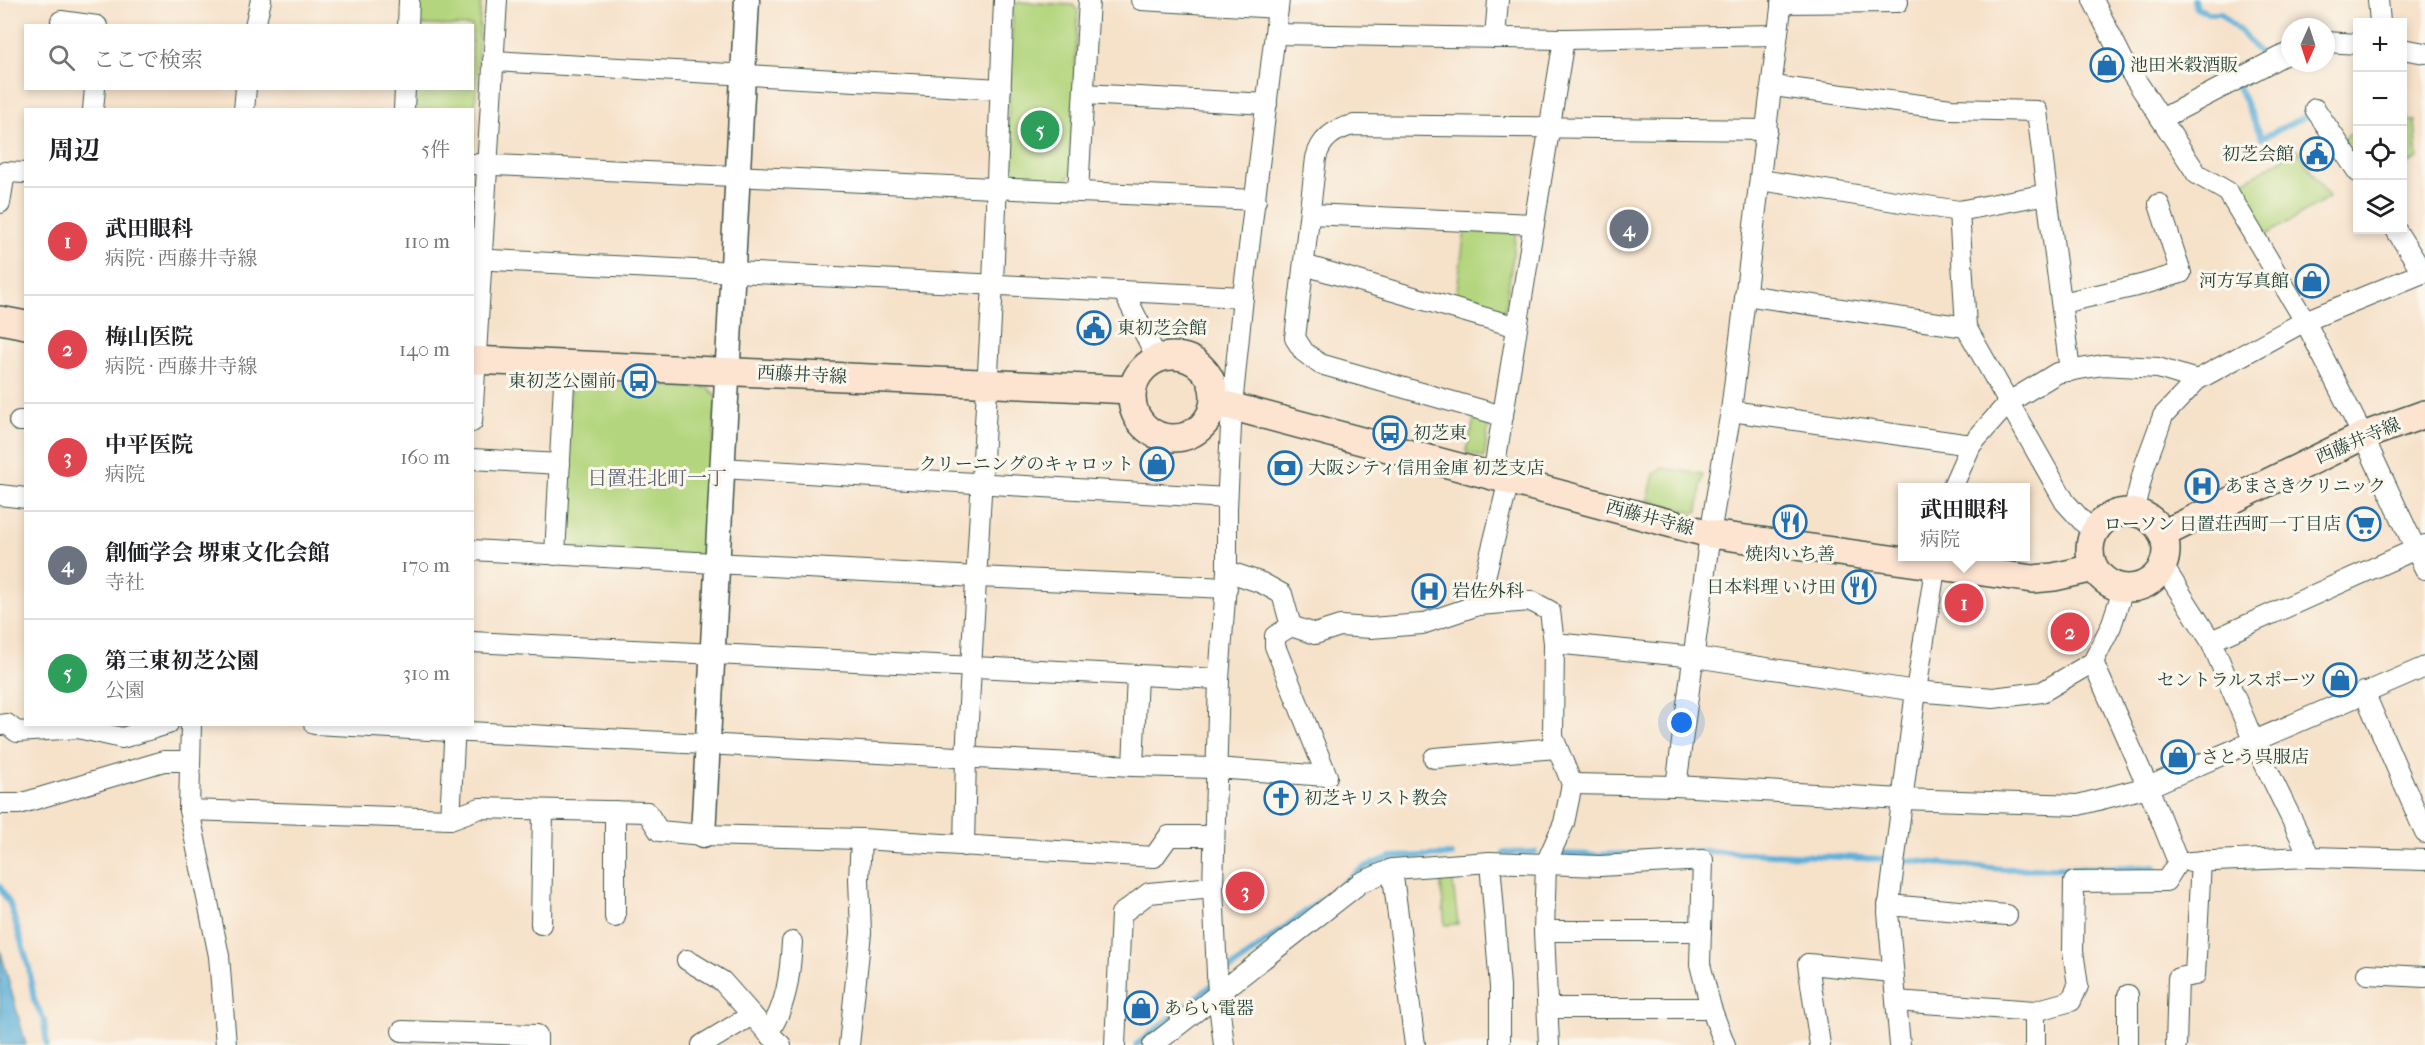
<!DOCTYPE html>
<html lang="ja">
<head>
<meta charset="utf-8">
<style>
	:root { --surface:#fff; --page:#f6f6f6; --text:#202124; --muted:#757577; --line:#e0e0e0; --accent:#db2777 }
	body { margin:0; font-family:"IM FELL French Canon","Noto Serif JP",serif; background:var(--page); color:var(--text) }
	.controls { position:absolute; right:18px; top:18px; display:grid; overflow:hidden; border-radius:0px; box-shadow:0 3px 9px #0003 }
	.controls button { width:54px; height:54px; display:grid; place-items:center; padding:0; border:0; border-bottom:2px solid var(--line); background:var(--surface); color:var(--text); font:30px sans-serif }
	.compass { position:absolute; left:2281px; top:18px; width:54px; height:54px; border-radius:50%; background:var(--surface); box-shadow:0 3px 9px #0003; rotate:183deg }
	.you { position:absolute; left:1682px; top:723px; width:21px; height:21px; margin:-15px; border:4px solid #fff; border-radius:50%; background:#1a73e8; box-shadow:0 0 0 9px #1a73e833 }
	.badge { display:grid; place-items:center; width:39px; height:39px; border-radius:50%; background:var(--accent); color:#fff; font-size:20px; font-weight:700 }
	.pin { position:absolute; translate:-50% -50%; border:3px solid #fff; box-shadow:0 2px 6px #0006 }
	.popup { position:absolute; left:1898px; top:483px; width:132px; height:78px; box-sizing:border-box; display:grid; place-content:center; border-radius:0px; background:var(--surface); filter:drop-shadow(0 2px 4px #0005); font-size:20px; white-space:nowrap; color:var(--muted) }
	.popup b { font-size:22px; color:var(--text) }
	.popup::after { content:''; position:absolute; left:50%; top:100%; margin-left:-12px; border:12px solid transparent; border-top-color:var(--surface) }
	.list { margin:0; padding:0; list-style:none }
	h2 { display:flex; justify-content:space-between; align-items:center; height:78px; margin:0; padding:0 24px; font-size:26px }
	h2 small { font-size:20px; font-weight:400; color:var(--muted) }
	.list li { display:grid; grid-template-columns:39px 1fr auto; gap:18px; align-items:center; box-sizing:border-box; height:108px; padding:0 24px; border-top:2px solid var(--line) }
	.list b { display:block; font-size:22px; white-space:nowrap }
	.list p { margin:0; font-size:20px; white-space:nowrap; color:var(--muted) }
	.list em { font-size:20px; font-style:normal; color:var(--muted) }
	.icon { flex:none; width:33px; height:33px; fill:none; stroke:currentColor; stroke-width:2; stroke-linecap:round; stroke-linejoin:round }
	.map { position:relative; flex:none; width:2425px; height:1045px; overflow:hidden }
	.search { position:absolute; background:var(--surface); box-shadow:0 3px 9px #0003; left:24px; top:24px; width:450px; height:66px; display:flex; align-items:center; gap:15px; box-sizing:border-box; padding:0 21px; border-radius:0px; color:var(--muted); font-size:22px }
	.panel { position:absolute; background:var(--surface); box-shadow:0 3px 9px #0003; left:24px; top:108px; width:450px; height:618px; border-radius:0px }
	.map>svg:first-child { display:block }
	.green { fill:#b3d57d; stroke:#698958; stroke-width:1.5 }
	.water { fill:#5eb0d9; stroke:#3e7686; stroke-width:1.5 }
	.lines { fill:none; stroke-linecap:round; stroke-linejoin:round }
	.stream { stroke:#5eb0d9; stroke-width:6 }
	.minor-casing { stroke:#3f564a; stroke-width:22 }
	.tertiary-casing { stroke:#3f564a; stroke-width:27 }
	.secondary-casing { stroke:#3f564a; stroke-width:30 }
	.minor { stroke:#fff; stroke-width:20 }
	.tertiary { stroke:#fff; stroke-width:24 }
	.secondary { stroke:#fde4d1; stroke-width:27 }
	.labels { text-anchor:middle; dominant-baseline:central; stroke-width:6; stroke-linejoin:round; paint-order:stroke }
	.poi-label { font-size:18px; fill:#1f3d34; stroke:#fbf7ec; text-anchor:start }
	.street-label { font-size:18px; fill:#1f3d34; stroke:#fbf7ec }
	.neighbourhood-label { font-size:20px; fill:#5c6273; stroke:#fbf7ec }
</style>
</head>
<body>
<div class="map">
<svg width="2425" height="1045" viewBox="0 0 2425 1045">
	<rect width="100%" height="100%" fill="#fbf7ec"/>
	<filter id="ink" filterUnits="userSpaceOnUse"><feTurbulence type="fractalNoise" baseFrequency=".0167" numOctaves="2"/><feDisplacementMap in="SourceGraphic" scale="12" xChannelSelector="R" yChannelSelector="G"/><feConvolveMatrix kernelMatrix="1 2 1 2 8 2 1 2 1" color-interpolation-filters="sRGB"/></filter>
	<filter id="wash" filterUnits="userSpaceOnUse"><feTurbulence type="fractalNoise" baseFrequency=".008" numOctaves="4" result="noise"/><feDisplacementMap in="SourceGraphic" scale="24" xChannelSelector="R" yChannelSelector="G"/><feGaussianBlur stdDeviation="1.35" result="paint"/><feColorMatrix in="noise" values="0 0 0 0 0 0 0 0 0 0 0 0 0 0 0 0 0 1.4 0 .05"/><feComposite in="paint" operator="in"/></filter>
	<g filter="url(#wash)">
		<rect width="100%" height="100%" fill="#f6e1c9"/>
		<!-- green -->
		<g class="green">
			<polygon points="416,0 481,0 473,147 472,110 410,110 411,89 472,88 472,26 414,25"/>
			<polygon points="1018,2 1073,5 1078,11 1070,175 1065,181 1011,178 1006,171 1013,8"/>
			<polygon points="2403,120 2415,121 2418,158 2403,166"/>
			<polygon points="2357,130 2357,164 2341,140"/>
			<polygon points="2297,149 2329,198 2264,236 2234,188"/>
			<polygon points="1465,230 1516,233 1505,311 1456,297"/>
			<polygon points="577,382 709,388 716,396 708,548 701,555 566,548 562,543 570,389"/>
			<polygon points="1474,419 1489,422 1484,458 1466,452"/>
			<polygon points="1662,468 1703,474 1698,511 1694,513 1648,500 1654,474"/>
			<polygon points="1452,875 1458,924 1445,925 1440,876"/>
		</g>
		<!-- water -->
		<polygon class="water" points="0,949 26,1045 0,1045"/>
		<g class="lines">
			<!-- stream -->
			<g class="stream">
				<polyline points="2194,0 2196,8 2209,13 2220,13 2244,35 2262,56 2260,64"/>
				<polyline points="2237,84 2262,138 2310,114"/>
				<polyline points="1504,853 1535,852"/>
				<polyline points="1558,854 1596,855 1703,851 1884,859"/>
				<polyline points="1903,860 2002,869 2155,867"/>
				<polyline points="0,887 10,904 29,968 34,1000 44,1020 47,1045"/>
				<polyline points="1226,972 1365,867 1391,857 1452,855"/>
				<polyline points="1136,1045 1211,986"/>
			</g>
		</g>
	</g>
	<g filter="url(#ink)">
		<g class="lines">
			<!-- minor casing -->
			<g class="minor-casing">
				<g id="minor">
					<polyline points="1141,0 1278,8"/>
					<polyline points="2093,0 2124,62 2197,174 2228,192 2305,321 2363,436 2425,569"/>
					<polyline points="2378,0 2380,22"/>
					<polyline points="1781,3 1898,2"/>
					<polyline points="61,21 97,26"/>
					<polyline points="255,26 261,0"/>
					<polyline points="408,26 409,0"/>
					<polyline points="1275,34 1564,39 1777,35"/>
					<polyline points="1495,38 1498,0"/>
					<polyline points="2326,42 2358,44"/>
					<polyline points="2402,49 2425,53"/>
					<polyline points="493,61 1001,89"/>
					<polyline points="1773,86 1951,109 2037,111 2047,194"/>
					<polyline points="1084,94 1267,104"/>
					<polyline points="2315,109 2358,172"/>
					<polyline points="93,110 95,88"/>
					<polyline points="244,110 246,88"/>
					<polyline points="404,110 405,88"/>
					<polyline points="2161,119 2290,52"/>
					<polyline points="472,164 1256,200"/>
					<polyline points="1760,180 1959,211 2047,194 2070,371"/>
					<polyline points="1078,192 1089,0"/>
					<polyline points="0,203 5,172 26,173"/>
					<polyline points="1959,211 1966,327 2065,502 2084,523 2095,530"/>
					<polyline points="1310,214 1534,224"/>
					<polyline points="2396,230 2423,273"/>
					<polyline points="472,259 1243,297"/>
					<polyline points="1304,265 1517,327"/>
					<polyline points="1123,291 1157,358"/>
					<polyline points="1745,295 1966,327"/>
					<polyline points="2062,303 2141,285 2181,273 2159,204"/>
					<polyline points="1731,411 1971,445"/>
					<path d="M1503,416L1320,364L1304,352L1295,338L1316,158C1321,138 1335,129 1354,125L1767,130"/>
					<polyline points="19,421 26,421"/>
					<polyline points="472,422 497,0"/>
					<polyline points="472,459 560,464"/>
					<polyline points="722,468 1227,498"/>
					<polyline points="1493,476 1564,39"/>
					<polyline points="1952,488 1971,445 2009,402 2057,373 2103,365 2158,368 2197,380"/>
					<polyline points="0,495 26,498"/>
					<polyline points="2133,512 2145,465 2163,416 2197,380 2305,321 2425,272"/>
					<polyline points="472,550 977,577 1227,588"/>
					<polyline points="555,555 565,364"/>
					<polyline points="2163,566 2211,641 2254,742 2310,857 2425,860"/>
					<polyline points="1227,571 1262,583 1282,594 1291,626 1315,634 1340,626 1371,628 1422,624 1478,605 1509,480"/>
					<polyline points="1478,605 1531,601 1550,611 1554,643 1553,737 1572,784 1564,823 1546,863 1544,931 1549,1045"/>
					<polyline points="2211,641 2425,545"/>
					<polyline points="472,642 1219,679"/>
					<polyline points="1554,643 1695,657 1916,691 1993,698 2042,692 2093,662 2111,626 2124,587"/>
					<polyline points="2364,692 2425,833"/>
					<polyline points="191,724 189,810 219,956 226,1045"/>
					<polyline points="314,724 1133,766 1137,675"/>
					<polyline points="0,725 7,724 17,732 78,728 122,738 168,724"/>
					<polyline points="1434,758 1557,748"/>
					<polyline points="1133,766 1215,768 1327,776 1275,646 1275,636 1291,626"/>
					<polyline points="1572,784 1676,786 1902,799 2078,805 2148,787 2425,667"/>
					<polyline points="1676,786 1710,534 1731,411 1782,0"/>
					<polyline points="0,804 19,804 164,761 190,761"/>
					<polyline points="189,810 450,819 480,808 647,812 659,831 703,835 861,839 1154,857 1169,836 1214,836"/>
					<polyline points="450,819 455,724"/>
					<polyline points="964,846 966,756 993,284 1004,0"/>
					<polyline points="1490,862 1500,987 1500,1045"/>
					<polyline points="2190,862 2310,857"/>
					<polyline points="1392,869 1415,1045"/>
					<polyline points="1888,905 2007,915"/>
					<polyline points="615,917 615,811"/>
					<polyline points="541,924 543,810"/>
					<polyline points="1544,931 1701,931"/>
					<polyline points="687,960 722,981 768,1033 781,1045"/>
					<polyline points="2367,974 2425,977"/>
					<polyline points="1896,1001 2035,1011"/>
					<polyline points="1548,1008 1711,1008"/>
					<polyline points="402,1031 537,1035 537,1045"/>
					<path d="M768,1033C787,1005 790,975 792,942"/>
					<polyline points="702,1045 752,1015"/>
					<polyline points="849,1045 861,933 859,879 861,839"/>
					<polyline points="1115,1045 1121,914 1149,893 1213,887"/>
					<polyline points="1153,1045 1360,883 1392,869 1490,862 1600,866 1703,860 1700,964 1711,1008 1725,1045"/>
					<polyline points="1224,1045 1218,996 1213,887 1219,679 1227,571 1227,508 1232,406 1243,297 1279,0"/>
					<polyline points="1820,1045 1808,964 1893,972"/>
					<polyline points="1900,1045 1888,912 1916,691 1937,556"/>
					<polyline points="2035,1045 2035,1011 2071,1001 2078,986 2073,951 2074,882 2166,881 2178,862 2148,787 2093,662"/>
					<polyline points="2128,1045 2128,995"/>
					<polyline points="2176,1045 2178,978 2195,975 2201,861"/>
				</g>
			</g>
			<!-- tertiary casing -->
			<g class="tertiary-casing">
				<polyline id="tertiary" points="703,835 747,0"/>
			</g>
			<!-- secondary casing -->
			<g class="secondary-casing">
				<g id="secondary">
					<polyline points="0,320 26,325"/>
					<circle cx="1173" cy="397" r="41"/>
					<polyline points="472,360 1132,390"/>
					<polyline points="1215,402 1710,534 2033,579 2054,577 2094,568"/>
					<circle cx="2128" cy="550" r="38"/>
					<polyline points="2163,534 2363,436 2425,414"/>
				</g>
			</g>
			<!-- minor -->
			<use href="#minor" class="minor"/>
			<!-- tertiary -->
			<use href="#tertiary" class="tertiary"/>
			<!-- secondary -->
			<use href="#secondary" class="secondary"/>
		</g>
	</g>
	<!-- icons -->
	<defs>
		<g id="shop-ring" transform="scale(1.725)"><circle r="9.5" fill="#fbf7ec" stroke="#1f6fb2" stroke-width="1.5"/><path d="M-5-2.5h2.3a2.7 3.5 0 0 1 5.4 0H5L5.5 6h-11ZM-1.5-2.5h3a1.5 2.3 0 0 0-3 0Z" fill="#1f6fb2"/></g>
		<g id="civic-ring" transform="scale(1.725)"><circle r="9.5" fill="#fbf7ec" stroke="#1f6fb2" stroke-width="1.5"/><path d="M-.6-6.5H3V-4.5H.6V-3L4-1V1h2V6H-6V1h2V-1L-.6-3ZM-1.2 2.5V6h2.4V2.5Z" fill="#1f6fb2"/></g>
		<g id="bus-ring" transform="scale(1.725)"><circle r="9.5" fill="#fbf7ec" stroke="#1f6fb2" stroke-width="1.5"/><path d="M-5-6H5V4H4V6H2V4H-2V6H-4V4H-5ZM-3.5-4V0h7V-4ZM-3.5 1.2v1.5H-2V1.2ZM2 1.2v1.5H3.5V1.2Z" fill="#1f6fb2"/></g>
		<g id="bank-ring" transform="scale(1.725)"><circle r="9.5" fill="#fbf7ec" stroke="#1f6fb2" stroke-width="1.5"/><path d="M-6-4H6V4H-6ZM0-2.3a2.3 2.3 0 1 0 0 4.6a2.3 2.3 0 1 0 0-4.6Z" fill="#1f6fb2"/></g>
		<g id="hospital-ring" transform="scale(1.725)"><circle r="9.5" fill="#fbf7ec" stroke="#1f6fb2" stroke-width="1.5"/><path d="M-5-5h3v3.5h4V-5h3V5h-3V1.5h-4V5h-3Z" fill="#1f6fb2"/></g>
		<g id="restaurant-ring" transform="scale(1.725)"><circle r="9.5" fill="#fbf7ec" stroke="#1f6fb2" stroke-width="1.5"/><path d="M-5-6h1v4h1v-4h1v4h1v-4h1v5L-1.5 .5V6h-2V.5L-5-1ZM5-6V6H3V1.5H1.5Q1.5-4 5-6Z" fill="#1f6fb2"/></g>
		<g id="supermarket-ring" transform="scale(1.725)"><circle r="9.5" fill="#fbf7ec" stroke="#1f6fb2" stroke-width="1.5"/><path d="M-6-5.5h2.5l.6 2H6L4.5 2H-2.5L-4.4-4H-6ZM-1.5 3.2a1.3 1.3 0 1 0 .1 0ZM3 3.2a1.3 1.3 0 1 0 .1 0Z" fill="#1f6fb2"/></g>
		<g id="church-ring" transform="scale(1.725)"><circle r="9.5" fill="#fbf7ec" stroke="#1f6fb2" stroke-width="1.5"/><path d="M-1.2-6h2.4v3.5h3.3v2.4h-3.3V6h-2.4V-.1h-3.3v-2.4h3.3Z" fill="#1f6fb2"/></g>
	</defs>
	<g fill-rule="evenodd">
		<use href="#shop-ring" x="2107" y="65"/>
		<use href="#civic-ring" x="2317" y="154"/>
		<use href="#shop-ring" x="2312" y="281"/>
		<use href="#civic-ring" x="1094" y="328"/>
		<use href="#bus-ring" x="639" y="381"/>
		<use href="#bus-ring" x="1390" y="433"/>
		<use href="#shop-ring" x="1157" y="464"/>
		<use href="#bank-ring" x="1285" y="468"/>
		<use href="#hospital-ring" x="2202" y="486"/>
		<use href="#restaurant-ring" x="1790" y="522"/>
		<use href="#supermarket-ring" x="2364" y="524"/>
		<use href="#restaurant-ring" x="1859" y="587"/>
		<use href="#hospital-ring" x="1429" y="591"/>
		<use href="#shop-ring" x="2340" y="680"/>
		<use href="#shop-ring" x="2178" y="757"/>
		<use href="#church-ring" x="1281" y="798"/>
		<use href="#shop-ring" x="1141" y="1008"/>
	</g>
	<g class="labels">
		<!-- poi labels -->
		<g class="poi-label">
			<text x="2130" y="65">池田米穀酒販</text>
			<text x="2294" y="154" text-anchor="end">初芝会館</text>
			<text x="2289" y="281" text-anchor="end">河方写真館</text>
			<text x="1117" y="328">東初芝会館</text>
			<text x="616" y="381" text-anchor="end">東初芝公園前</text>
			<text x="1413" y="433">初芝東</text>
			<text x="1134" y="464" text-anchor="end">クリーニングのキャロット</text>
			<text x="1308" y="468">大阪シティ信用金庫 初芝支店</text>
			<text x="2225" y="486">あまさきクリニック</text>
			<text x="2341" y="524" text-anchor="end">ローソン 日置荘西町一丁目店</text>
			<text x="1790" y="554" text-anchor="middle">焼肉いち善</text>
			<text x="1836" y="587" text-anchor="end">日本料理 いけ田</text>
			<text x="1452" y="591">岩佐外科</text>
			<text x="2317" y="680" text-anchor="end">セントラルスポーツ</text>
			<text x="2201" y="757">さとう呉服店</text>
			<text x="1304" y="798">初芝キリスト教会</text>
			<text x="1164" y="1008">あらい電器</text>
		</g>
		<!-- street labels -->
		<g class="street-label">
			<text transform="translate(802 375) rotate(3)">西藤井寺線</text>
			<text transform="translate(2358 441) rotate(-23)">西藤井寺線</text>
			<text transform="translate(1650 518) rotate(15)">西藤井寺線</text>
		</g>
		<!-- neighbourhood labels -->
		<g class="neighbourhood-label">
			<text x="657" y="478">日置荘北町一丁</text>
		</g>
	</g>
</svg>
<div class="controls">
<button>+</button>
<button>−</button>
<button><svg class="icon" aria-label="locate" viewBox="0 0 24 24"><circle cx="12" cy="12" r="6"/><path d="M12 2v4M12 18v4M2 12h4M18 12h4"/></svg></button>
<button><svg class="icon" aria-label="layers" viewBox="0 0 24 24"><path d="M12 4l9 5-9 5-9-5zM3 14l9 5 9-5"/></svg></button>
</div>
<svg class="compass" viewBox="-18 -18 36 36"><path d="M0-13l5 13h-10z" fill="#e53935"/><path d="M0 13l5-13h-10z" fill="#757577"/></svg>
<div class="you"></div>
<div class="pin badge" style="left:1964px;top:603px;background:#e0444e">1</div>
<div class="popup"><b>武田眼科</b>病院</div>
<div class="pin badge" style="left:2070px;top:632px;background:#e0444e">2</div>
<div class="pin badge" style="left:1245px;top:891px;background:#e0444e">3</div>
<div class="pin badge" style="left:1629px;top:229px;background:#6b7280">4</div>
<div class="pin badge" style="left:1040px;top:130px;background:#2e9e5b">5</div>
<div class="search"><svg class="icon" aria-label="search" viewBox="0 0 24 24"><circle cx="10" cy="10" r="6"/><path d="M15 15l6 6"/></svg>ここで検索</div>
<section class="panel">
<h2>周辺<small>5件</small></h2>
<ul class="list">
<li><span class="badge" style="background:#e0444e">1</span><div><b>武田眼科</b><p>病院 · 西藤井寺線</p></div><em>110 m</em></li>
<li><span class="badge" style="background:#e0444e">2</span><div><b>梅山医院</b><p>病院 · 西藤井寺線</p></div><em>140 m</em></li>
<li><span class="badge" style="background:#e0444e">3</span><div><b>中平医院</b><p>病院</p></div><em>160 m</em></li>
<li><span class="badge" style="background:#6b7280">4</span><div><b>創価学会 堺東文化会館</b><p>寺社</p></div><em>170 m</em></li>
<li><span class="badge" style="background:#2e9e5b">5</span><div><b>第三東初芝公園</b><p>公園</p></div><em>310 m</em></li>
</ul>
</section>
</div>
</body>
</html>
